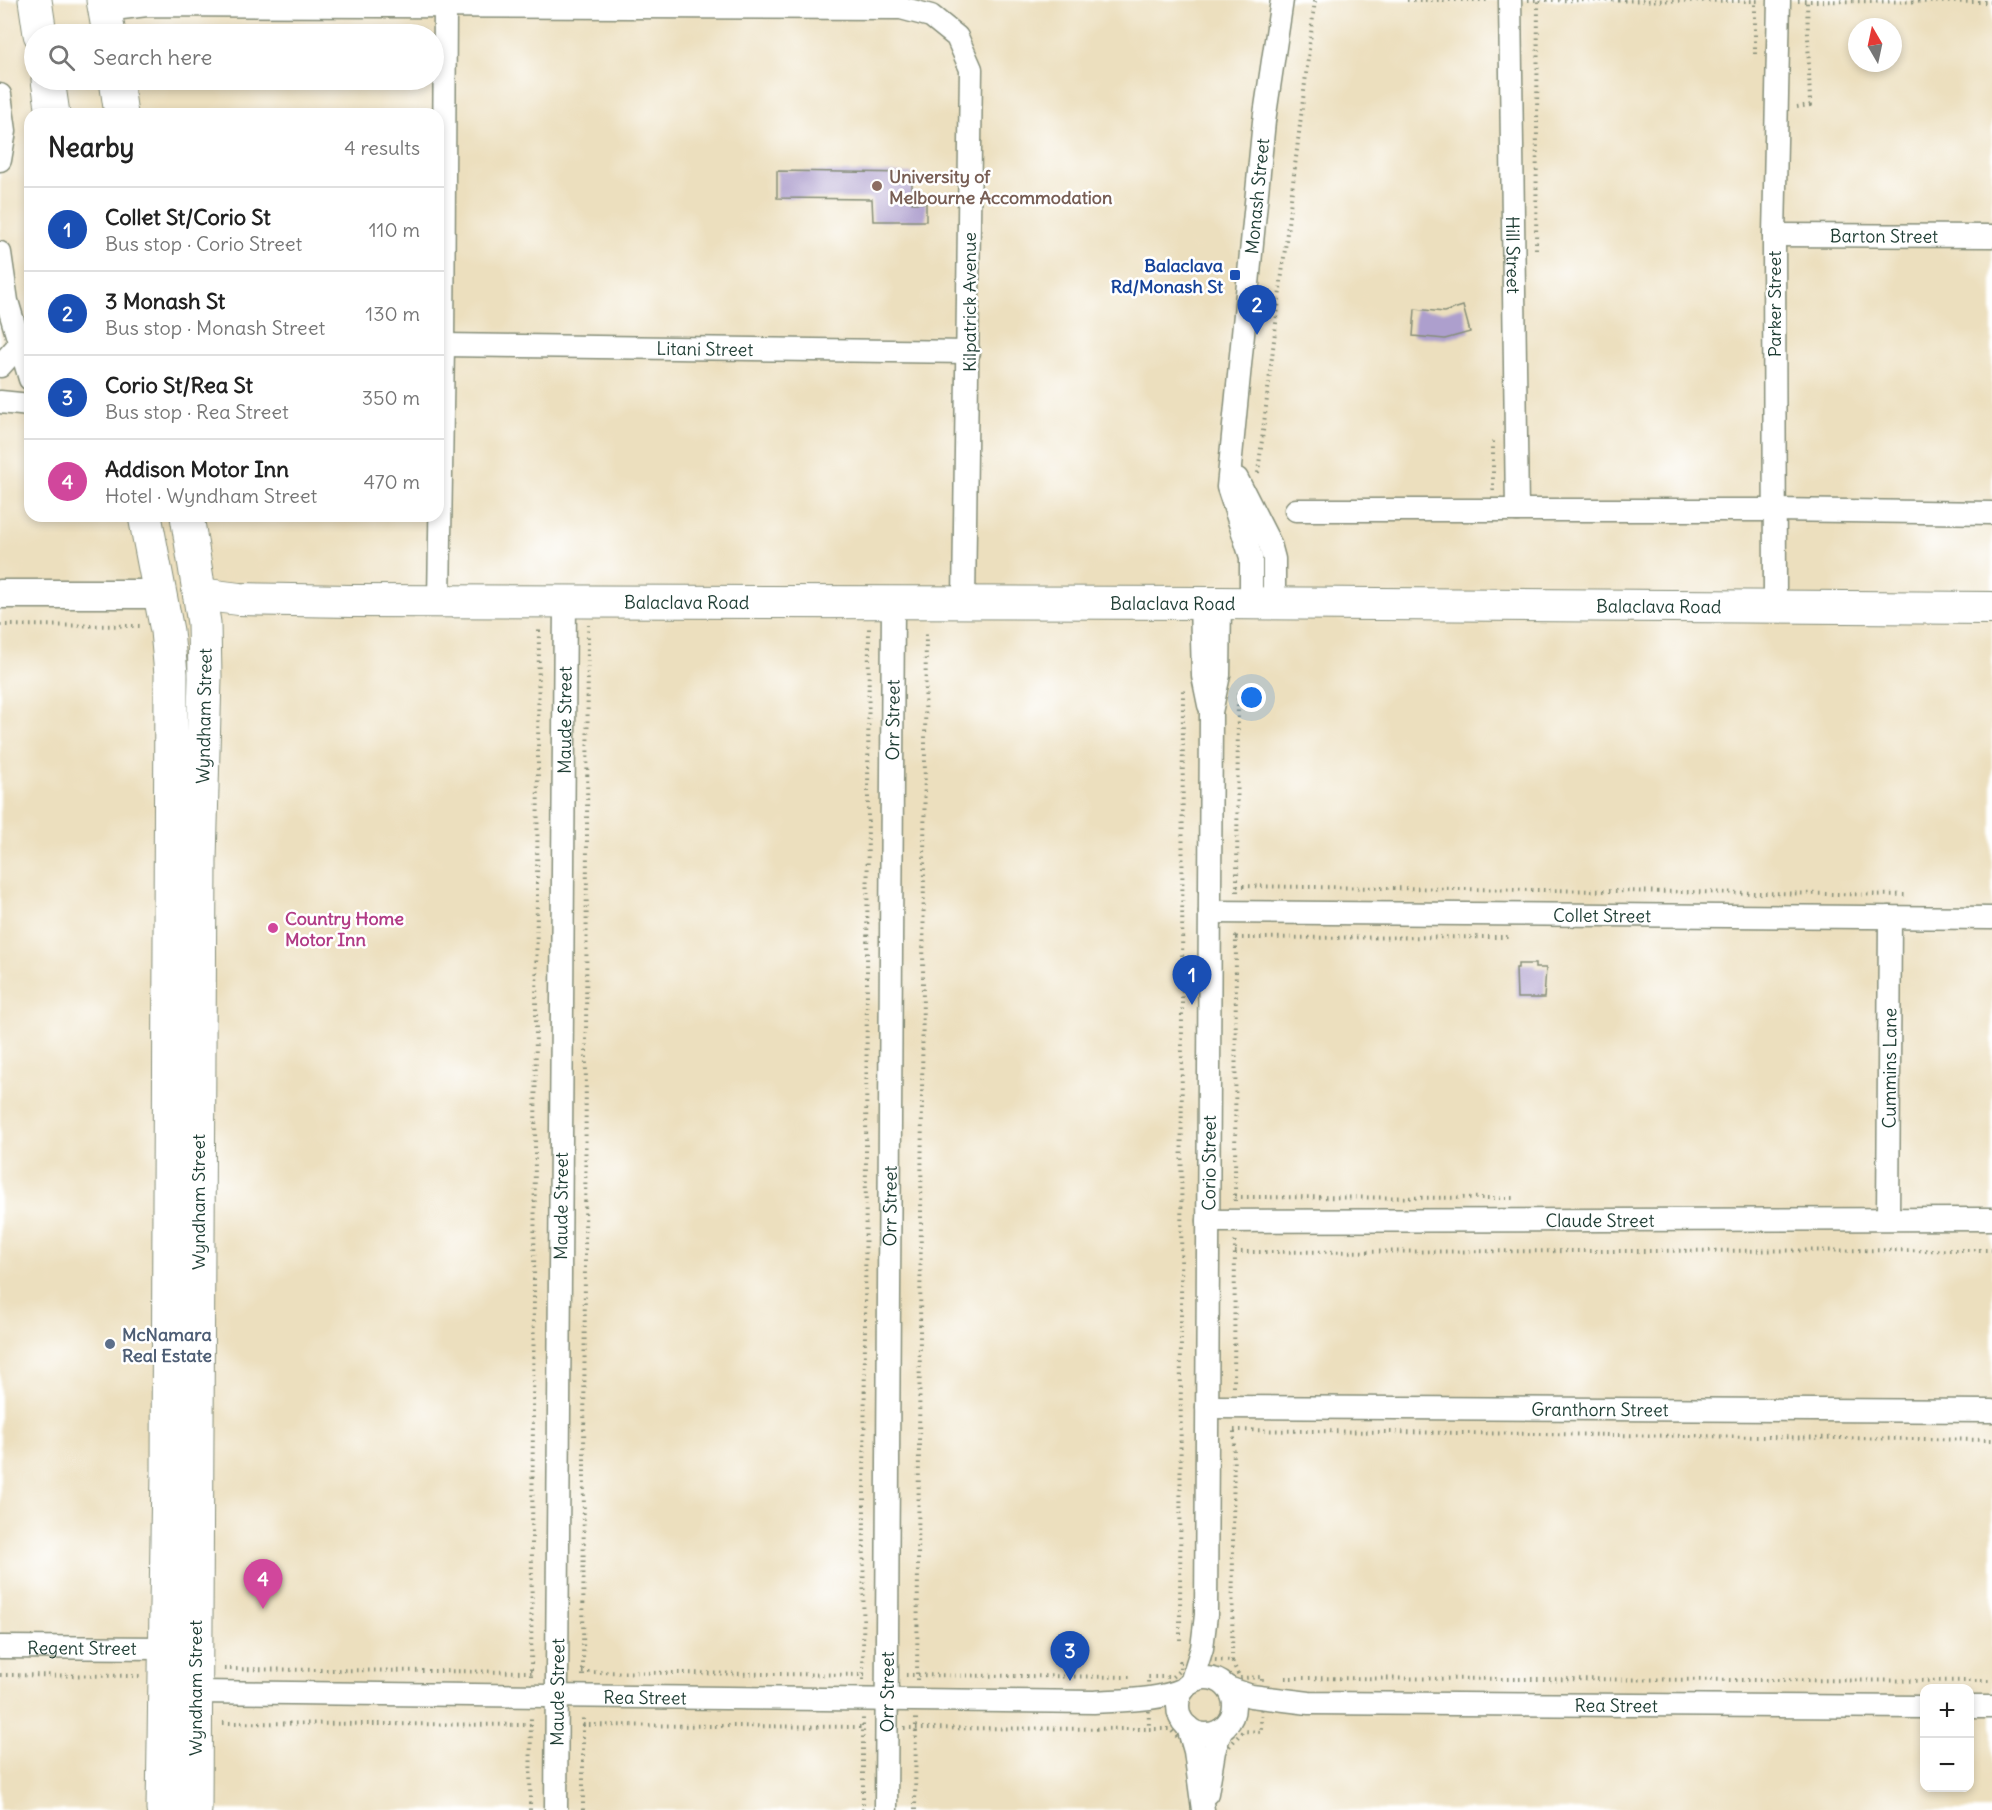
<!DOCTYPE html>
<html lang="en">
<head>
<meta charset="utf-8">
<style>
	:root { --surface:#fff; --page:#f2f2f2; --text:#222; --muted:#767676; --line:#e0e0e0; --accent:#111827 }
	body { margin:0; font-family:Delius,sans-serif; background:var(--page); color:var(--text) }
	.controls { position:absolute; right:18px; bottom:18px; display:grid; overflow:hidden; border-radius:12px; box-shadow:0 3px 9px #0003 }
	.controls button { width:54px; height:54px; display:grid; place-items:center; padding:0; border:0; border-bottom:2px solid var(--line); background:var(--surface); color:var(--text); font:30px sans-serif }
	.compass { position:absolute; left:1848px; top:18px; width:54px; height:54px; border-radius:50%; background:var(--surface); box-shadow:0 3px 9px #0003; rotate:351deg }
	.you { position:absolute; left:1252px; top:698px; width:21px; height:21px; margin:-15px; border:4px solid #fff; border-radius:50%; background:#1a73e8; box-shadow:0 0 0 9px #1a73e833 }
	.badge { display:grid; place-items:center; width:39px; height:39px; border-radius:50%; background:var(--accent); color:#fff; font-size:20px; font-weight:700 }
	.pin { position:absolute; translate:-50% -50px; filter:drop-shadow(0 2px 3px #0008) }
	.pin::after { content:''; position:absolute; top:32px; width:21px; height:18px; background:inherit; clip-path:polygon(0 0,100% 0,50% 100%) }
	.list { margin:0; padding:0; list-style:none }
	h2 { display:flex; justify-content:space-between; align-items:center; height:78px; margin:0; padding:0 24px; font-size:26px }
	h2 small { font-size:20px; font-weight:400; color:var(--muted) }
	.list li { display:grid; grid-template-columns:39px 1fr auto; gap:18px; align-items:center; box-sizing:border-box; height:84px; padding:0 24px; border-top:2px solid var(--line) }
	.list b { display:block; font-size:22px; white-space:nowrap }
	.list p { margin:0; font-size:20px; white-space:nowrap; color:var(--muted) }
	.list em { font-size:20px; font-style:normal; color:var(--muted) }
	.icon { flex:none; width:33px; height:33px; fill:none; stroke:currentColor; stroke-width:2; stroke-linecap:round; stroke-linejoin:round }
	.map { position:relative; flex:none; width:1992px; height:1810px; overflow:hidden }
	.search { position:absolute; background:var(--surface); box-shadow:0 3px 9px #0003; left:24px; top:24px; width:420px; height:66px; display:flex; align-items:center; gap:15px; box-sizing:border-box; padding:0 21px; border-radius:33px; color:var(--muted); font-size:22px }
	.panel { position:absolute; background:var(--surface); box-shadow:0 3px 9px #0003; left:24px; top:108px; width:420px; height:414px; border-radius:18px }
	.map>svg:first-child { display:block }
	.building { fill:#ad9fcd }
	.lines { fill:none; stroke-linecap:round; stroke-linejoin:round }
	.minor-casing { stroke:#868e79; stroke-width:25 }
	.tertiary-casing { stroke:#868e79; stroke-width:31 }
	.secondary-casing { stroke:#868e79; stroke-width:34 }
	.trunk-casing { stroke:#868e79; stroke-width:35 }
	.path { stroke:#868e79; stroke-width:4; stroke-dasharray:1.5 4.5; stroke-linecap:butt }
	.minor { stroke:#fff; stroke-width:22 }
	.tertiary { stroke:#fff; stroke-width:28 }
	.secondary { stroke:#fff; stroke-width:32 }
	.trunk { stroke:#fff; stroke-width:33 }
	.education-dot { fill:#8d6e63; stroke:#fff; stroke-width:2 }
	.transit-dot { fill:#1a4fb4; stroke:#fff; stroke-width:2 }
	.hotel-dot { fill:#d1479c; stroke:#fff; stroke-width:2 }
	.service-dot { fill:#5c6f8a; stroke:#fff; stroke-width:2 }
	.labels { text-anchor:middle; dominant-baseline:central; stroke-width:5; stroke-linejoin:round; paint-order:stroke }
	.education-label { font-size:18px; font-weight:bold; fill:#785e54; stroke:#fff; text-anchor:start }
	.street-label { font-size:18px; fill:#1f3d34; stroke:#fff }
	.transit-label { font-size:18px; font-weight:bold; fill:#164399; stroke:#fff; text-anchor:end }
	.hotel-label { font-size:18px; font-weight:bold; fill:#b23c85; stroke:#fff; text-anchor:start }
	.service-label { font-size:18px; font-weight:bold; fill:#4e5e75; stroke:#fff; text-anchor:start }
</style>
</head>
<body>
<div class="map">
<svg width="1992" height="1810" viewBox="0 0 1992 1810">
	<rect width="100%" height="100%" fill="#fff"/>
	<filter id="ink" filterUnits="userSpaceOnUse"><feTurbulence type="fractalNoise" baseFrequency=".0167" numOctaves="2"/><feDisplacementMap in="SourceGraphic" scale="12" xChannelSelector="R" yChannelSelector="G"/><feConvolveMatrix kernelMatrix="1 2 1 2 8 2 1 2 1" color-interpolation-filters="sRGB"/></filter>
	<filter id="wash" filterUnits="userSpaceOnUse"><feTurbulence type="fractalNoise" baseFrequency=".008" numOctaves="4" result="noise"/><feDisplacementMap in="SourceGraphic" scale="24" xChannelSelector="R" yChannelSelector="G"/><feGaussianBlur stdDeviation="1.35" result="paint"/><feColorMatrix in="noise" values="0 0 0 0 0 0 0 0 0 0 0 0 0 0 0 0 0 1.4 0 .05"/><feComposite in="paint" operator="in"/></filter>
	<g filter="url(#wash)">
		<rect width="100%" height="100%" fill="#ecdfbe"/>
		<g id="blocks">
			<!-- building -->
			<g class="building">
				<polygon points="777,171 912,173 912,203 926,203 926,221 873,221 872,199 777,198"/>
				<polygon points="1463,306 1470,332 1445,339 1413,336 1415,309 1444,312"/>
				<polygon points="1518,964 1535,964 1535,968 1546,968 1544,998 1517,998 1516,968 1518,968"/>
			</g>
		</g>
	</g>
	<g filter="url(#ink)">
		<use href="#blocks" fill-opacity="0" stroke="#868e79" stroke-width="1.5"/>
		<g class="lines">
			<!-- minor casing -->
			<g class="minor-casing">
				<g id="minor">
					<path id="s1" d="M1510,0L1517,510"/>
					<polyline points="105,10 147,5 901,8 931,16 957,37 971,69 964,602"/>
					<polyline points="0,95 5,131 0,160"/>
					<path id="s2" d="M1774,235L1992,236"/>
					<polyline points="0,253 7,301 30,379"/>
					<path id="s3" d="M443,345L969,352"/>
					<polyline points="0,366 19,345"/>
					<polyline points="0,402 30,405"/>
					<polyline points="1237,479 1270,544 1274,559 1274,603"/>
					<polyline points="1296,510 1774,510 1992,513"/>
					<polyline points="439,601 443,345 445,6"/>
					<polyline points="1201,603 1203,676 1209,705"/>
					<path id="s4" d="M1251,603V557L1228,487L1264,121L1282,0"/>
					<polyline points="1775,607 1774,235 1779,0"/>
					<path id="s5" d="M1210,912L1992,918"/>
					<path id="s6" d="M1888,1218L1890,917"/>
					<path id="s7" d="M1208,1221L1992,1219"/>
					<path id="s8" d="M1207,1407L1992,1411"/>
					<path id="s9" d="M0,1647L166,1648"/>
					<circle cx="1206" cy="1706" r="28"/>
					<path id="s10" d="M1191,1683L1202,1648L1206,1615L1211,712L1219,675L1220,603"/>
					<path id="s11" d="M1228,1688L1251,1696L1309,1703L1924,1707"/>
					<path id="s12" d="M195,1692L1094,1702C1123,1700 1157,1701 1184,1689"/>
					<polyline points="1970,1707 1992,1707"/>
					<polyline points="1188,1727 1195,1751 1203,1810"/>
					<polyline points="1207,1793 1214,1751 1221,1730"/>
					<path id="s13" d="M556,1810L565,602"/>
					<path id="s14" d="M886,1810L893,602"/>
				</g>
			</g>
			<!-- tertiary casing -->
			<g class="tertiary-casing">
				<polyline id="tertiary" points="0,594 160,594"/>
			</g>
			<!-- secondary casing -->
			<g class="secondary-casing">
				<g id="secondary">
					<path id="s15" d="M199,594L239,599L352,601L1220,603L1992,608"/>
				</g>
			</g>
			<!-- trunk casing -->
			<g class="trunk-casing">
				<g id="trunk">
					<polyline points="35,0 40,34"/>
					<polyline points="103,0 109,34"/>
					<polyline points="48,80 53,114"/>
					<polyline points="116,80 121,114"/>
					<polyline points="145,516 167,631 171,674 168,1471 163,1810"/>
					<polyline points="187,516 204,623 205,678 200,860 195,1810"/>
				</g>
			</g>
			<!-- path -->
			<g class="path">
				<polyline points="1407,0 1490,0"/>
				<polyline points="1528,0 1760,1"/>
				<polyline points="1798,1 1992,2"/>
				<polyline points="1755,54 1755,1"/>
				<polyline points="1797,107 1810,105 1807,1"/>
				<polyline points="1536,249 1538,0"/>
				<polyline points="1258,473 1315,0"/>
				<polyline points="1493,491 1493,439"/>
				<polyline points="0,625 140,626"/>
				<polyline points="1237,886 1908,895"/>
				<polyline points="1237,892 1238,692"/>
				<polyline points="1236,938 1512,937"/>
				<polyline points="1235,1197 1513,1198"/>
				<polyline points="1235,1201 1236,932"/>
				<polyline points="1235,1252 1992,1250"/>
				<polyline points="1234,1387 1235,1241"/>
				<polyline points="1234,1430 1992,1440"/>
				<polyline points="1180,1640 1183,688"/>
				<polygon points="1215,1660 1232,1661 1240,1678 1262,1677 1261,1732 1243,1731 1225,1751 1183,1751 1182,1742 1170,1729 1149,1729 1148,1677 1172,1677 1180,1670 1180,1662"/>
				<polyline points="1232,1661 1234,1427"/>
				<polyline points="224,1669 532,1672"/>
				<polyline points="582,1672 865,1675"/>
				<polyline points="0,1675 141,1676"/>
				<polyline points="906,1675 1132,1677"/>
				<polyline points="531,1676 539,627"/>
				<polyline points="583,1676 588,625"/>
				<polyline points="1285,1678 1992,1681"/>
				<polyline points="863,1680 869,626"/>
				<polyline points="917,1680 926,630"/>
				<polyline points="223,1723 531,1725"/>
				<polyline points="583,1725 864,1727"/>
				<polyline points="904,1728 1149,1729"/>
				<polyline points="530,1810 531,1714"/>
				<polyline points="583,1810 583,1714"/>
				<polyline points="863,1810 863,1718"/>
				<polyline points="915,1810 916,1718"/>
			</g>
			<!-- minor -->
			<use href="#minor" class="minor"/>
			<!-- tertiary -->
			<use href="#tertiary" class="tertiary"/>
			<!-- secondary -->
			<use href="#secondary" class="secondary"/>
			<!-- trunk -->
			<use href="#trunk" class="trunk"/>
		</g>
	</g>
	<!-- markers -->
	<circle class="education-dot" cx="877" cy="186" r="6"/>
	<rect class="transit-dot" x="1229" y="269" width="12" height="12" rx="3"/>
	<circle class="hotel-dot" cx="273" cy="928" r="6"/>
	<circle class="service-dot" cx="110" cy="1344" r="6"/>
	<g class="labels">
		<!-- education labels -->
		<g class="education-label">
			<text x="889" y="176">University of<tspan x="889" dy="21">Melbourne Accommodation</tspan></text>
		</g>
		<!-- street labels -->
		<g class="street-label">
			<text stroke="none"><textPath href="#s4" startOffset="412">Monash Street</textPath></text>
			<text stroke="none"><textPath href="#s2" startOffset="110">Barton Street</textPath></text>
			<text stroke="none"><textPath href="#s1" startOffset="255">Hill Street</textPath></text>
			<text transform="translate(969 302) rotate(-90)">Kilpatrick Avenue</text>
			<text transform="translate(1774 304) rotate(-90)">Parker Street</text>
			<text stroke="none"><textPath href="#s3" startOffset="262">Litani Street</textPath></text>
			<text stroke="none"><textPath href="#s15" startOffset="488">Balaclava Road</textPath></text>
			<text stroke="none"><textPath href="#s15" startOffset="974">Balaclava Road</textPath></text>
			<text stroke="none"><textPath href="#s15" startOffset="1460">Balaclava Road</textPath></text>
			<text transform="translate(204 716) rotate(-89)">Wyndham Street</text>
			<text stroke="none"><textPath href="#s13" startOffset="1090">Maude Street</textPath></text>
			<text stroke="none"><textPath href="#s14" startOffset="1090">Orr Street</textPath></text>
			<text stroke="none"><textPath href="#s5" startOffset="392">Collet Street</textPath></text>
			<text stroke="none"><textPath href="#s6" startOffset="150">Cummins Lane</textPath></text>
			<text stroke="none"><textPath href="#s10" startOffset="522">Corio Street</textPath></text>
			<text transform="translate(198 1202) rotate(-90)">Wyndham Street</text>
			<text stroke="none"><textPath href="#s13" startOffset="604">Maude Street</textPath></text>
			<text stroke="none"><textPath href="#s14" startOffset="604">Orr Street</textPath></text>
			<text stroke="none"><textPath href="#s7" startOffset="392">Claude Street</textPath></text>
			<text stroke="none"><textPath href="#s8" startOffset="393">Granthorn Street</textPath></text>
			<text stroke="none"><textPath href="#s9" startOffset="82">Regent Street</textPath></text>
			<text transform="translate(195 1688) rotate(-90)">Wyndham Street</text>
			<text stroke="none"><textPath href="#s13" startOffset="118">Maude Street</textPath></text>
			<text stroke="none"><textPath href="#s14" startOffset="118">Orr Street</textPath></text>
			<text stroke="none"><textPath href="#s12" startOffset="450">Rea Street</textPath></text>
			<text stroke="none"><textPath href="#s11" startOffset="390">Rea Street</textPath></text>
		</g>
		<!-- transit labels -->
		<g class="transit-label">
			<text x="1223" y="265">Balaclava<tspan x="1223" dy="21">Rd/Monash St</tspan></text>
		</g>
		<!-- hotel labels -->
		<g class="hotel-label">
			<text x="285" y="918">Country Home<tspan x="285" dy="21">Motor Inn</tspan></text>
		</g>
		<!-- service labels -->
		<g class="service-label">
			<text x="122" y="1334">McNamara<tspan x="122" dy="21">Real Estate</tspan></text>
		</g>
	</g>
</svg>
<div class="controls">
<button>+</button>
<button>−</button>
</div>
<svg class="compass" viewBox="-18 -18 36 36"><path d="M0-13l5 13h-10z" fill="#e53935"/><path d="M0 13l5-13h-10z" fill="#767676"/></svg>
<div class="you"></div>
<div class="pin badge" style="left:1192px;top:1005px;background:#1a4fb4">1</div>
<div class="pin badge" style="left:1257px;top:335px;background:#1a4fb4">2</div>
<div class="pin badge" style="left:1070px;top:1681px;background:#1a4fb4">3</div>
<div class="pin badge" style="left:263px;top:1609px;background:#d1479c">4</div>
<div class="search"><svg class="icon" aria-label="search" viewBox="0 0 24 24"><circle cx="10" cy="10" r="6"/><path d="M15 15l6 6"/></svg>Search here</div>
<section class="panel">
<h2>Nearby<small>4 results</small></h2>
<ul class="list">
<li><span class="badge" style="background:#1a4fb4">1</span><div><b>Collet St/Corio St</b><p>Bus stop · Corio Street</p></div><em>110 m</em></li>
<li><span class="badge" style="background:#1a4fb4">2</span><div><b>3 Monash St</b><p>Bus stop · Monash Street</p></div><em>130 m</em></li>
<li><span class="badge" style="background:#1a4fb4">3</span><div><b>Corio St/Rea St</b><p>Bus stop · Rea Street</p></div><em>350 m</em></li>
<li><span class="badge" style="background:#d1479c">4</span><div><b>Addison Motor Inn</b><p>Hotel · Wyndham Street</p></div><em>470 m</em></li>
</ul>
</section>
</div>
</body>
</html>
